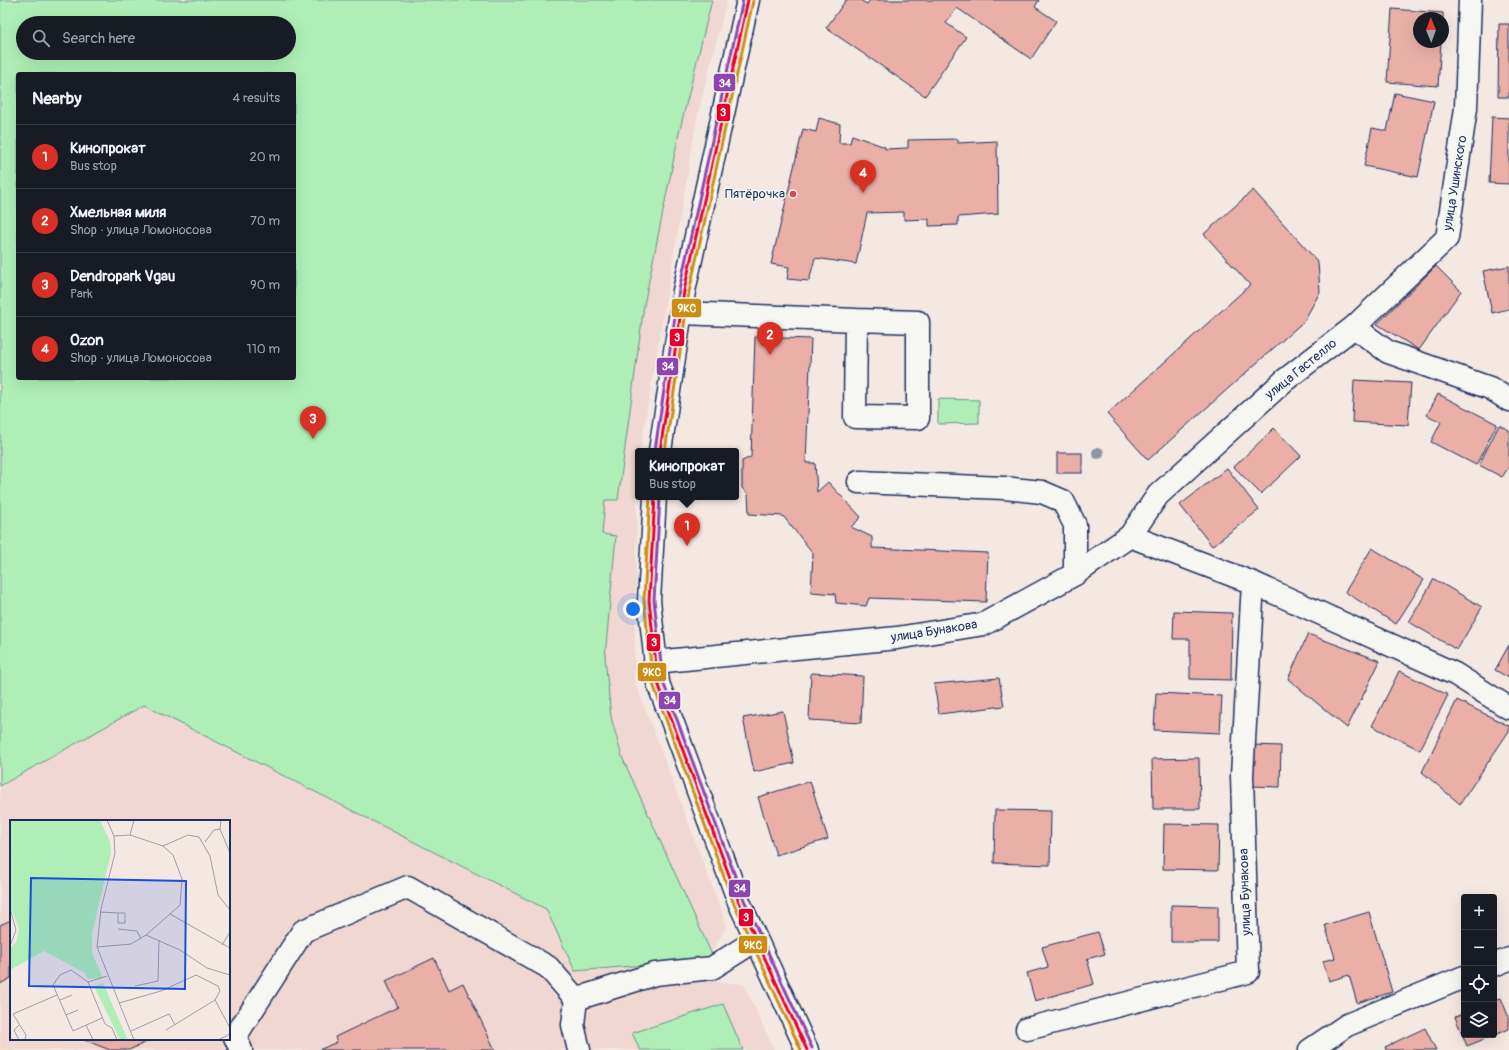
<!DOCTYPE html>
<html lang="en">
<head>
<meta charset="utf-8">
<style>
	:root { --surface:#171b24; --page:#20242c; --text:#f1f3f6; --muted:#9ea1a6; --line:#363941; --accent:#d93025 }
	body { margin:0; font-family:Pangolin,sans-serif; background:var(--page); color:var(--text) }
	.controls { position:absolute; right:12px; bottom:12px; display:grid; overflow:hidden; border-radius:4px; box-shadow:0 4px 16px #0002 }
	.controls button { width:36px; height:36px; display:grid; place-items:center; padding:0; border:0; border-bottom:1px solid var(--line); background:var(--surface); color:var(--text); font:20px sans-serif }
	.compass { position:absolute; left:1413px; top:12px; width:36px; height:36px; border-radius:50%; background:var(--surface); box-shadow:0 4px 16px #0002; rotate:359deg }
	.you { position:absolute; left:633px; top:609px; width:14px; height:14px; margin:-10px; border:3px solid #fff; border-radius:50%; background:#1a73e8; box-shadow:0 0 0 6px #1a73e833 }
	.badge { display:grid; place-items:center; width:26px; height:26px; border-radius:50%; background:var(--accent); color:#fff; font-size:13px; font-weight:700 }
	.pin { position:absolute; translate:-50% -33px; filter:drop-shadow(0 1px 2px #0008) }
	.pin::after { content:''; position:absolute; top:21px; width:14px; height:12px; background:inherit; clip-path:polygon(0 0,100% 0,50% 100%) }
	.popup { position:absolute; left:635px; top:448px; width:104px; height:52px; box-sizing:border-box; display:grid; place-content:center; border-radius:4px; background:var(--surface); filter:drop-shadow(0 1px 3px #0005); font-size:13px; white-space:nowrap; color:var(--muted) }
	.popup b { font-size:15px; color:var(--text) }
	.popup::after { content:''; position:absolute; left:50%; top:100%; margin-left:-8px; border:8px solid transparent; border-top-color:var(--surface) }
	.list { margin:0; padding:0; list-style:none }
	h2 { display:flex; justify-content:space-between; align-items:center; height:52px; margin:0; padding:0 16px; font-size:17px }
	h2 small { font-size:13px; font-weight:400; color:var(--muted) }
	.list li { display:grid; grid-template-columns:26px 1fr auto; gap:12px; align-items:center; box-sizing:border-box; height:64px; padding:0 16px; border-top:1px solid var(--line) }
	.list b { display:block; font-size:15px; white-space:nowrap }
	.list p { margin:0; font-size:13px; white-space:nowrap; color:var(--muted) }
	.list em { font-size:13px; font-style:normal; color:var(--muted) }
	.icon { flex:none; width:22px; height:22px; fill:none; stroke:currentColor; stroke-width:2; stroke-linecap:round; stroke-linejoin:round }
	.map { position:relative; flex:none; width:1509px; height:1050px; overflow:hidden }
	.search { position:absolute; background:var(--surface); box-shadow:0 4px 16px #0002; left:16px; top:16px; width:280px; height:44px; display:flex; align-items:center; gap:10px; box-sizing:border-box; padding:0 14px; border-radius:22px; color:var(--muted); font-size:15px }
	.panel { position:absolute; background:var(--surface); box-shadow:0 4px 16px #0002; left:16px; top:72px; width:280px; height:308px; border-radius:4px }
	.map>svg:first-child { display:block }
	.built { fill:#f1d7d1; fill-rule:evenodd }
	.green { fill:#afefb7; stroke:#658f8a; fill-rule:evenodd }
	.building { fill:#eab0a8; stroke:#1b2f5e }
	.lines { fill:none; stroke-linecap:round; stroke-linejoin:round }
	.minor-casing { stroke:#1b2f5e; stroke-width:25 }
	.major-casing { stroke:#1b2f5e; stroke-width:25 }
	.minor { stroke:#f6f6f2; stroke-width:22 }
	.major { stroke:#f6f6f2; stroke-width:22 }
	.bus-1-casing { stroke:#f6f6f2; stroke-width:6 }
	.bus-2-casing { stroke:#f6f6f2; stroke-width:6 }
	.bus-3-casing { stroke:#f6f6f2; stroke-width:6 }
	.bus-1 { stroke:#e4002b; stroke-width:3 }
	.bus-2 { stroke:#cb8e13; stroke-width:3 }
	.bus-3 { stroke:#8e44ad; stroke-width:3 }
	.tree { fill:#8d97a4 }
	.poi-dot { fill:#d1495b; stroke:#f6f6f2; stroke-width:1.5 }
	.labels { text-anchor:middle; dominant-baseline:central; stroke-width:3; stroke-linejoin:round; paint-order:stroke }
	.street-label { font-size:13px; fill:#1b2f5e; stroke:#f6f6f2 }
	.poi-label { font-size:13px; fill:#1b2f5e; stroke:#f6f6f2; text-anchor:end }
	.inset-road { fill:none; stroke:#9d9eae; stroke-width:1 }
	.view { fill:#1d4ed8; fill-opacity:0.15; stroke:#1d4ed8; stroke-width:2 }
	.inset-edge { fill:none; stroke:#1b2f5e; stroke-width:2 }
	.line-badge { stroke:#f6f6f2; stroke-width:1.5 }
	.badge-label { font-size:11px; text-anchor:middle; font-weight:bold; fill:#fff }
</style>
</head>
<body>
<div class="map">
<svg width="1509" height="1050" viewBox="0 0 1509 1050">
	<rect width="100%" height="100%" fill="#f4e8e3"/>
	<filter id="ink" filterUnits="userSpaceOnUse"><feTurbulence type="fractalNoise" baseFrequency=".025" numOctaves="2"/><feDisplacementMap in="SourceGraphic" scale="8" xChannelSelector="R" yChannelSelector="G"/><feConvolveMatrix kernelMatrix="1 2 1 2 8 2 1 2 1" color-interpolation-filters="sRGB"/></filter>
	<g filter="url(#ink)">
		<!-- built -->
		<path class="built" d="M0,0H727L698,113L640,451H638L634,679L727,926L708,957L717,982L744,984L774,1050H0ZM23,23H289V53H23ZM18,74H294V378H18ZM11,821H229V1039H11Z"/>
		<!-- green -->
		<g class="green">
			<path d="M0,0H712L679,133L644,305L618,500H605L602,534L616,536L605,657L611,717L622,757L714,959L575,971L546,909L144,705L0,786ZM23,23H289V53H23ZM18,74H294V378H18Z"/>
			<polygon points="938,399 979,400 979,423 938,424"/>
			<polygon points="723,1004 743,1050 640,1050 632,1033"/>
		</g>
		<!-- building -->
		<g class="building">
			<polygon points="846,0 860,0 867,4 870,0 1039,0 1035,7 1056,21 1031,59 957,8 946,23 966,37 925,96 826,28"/>
			<polygon points="1392,9 1443,13 1443,19 1419,18 1419,42 1441,42 1438,86 1387,82"/>
			<polygon points="1499,24 1509,24 1509,97 1498,97"/>
			<polygon points="1395,93 1434,101 1418,177 1364,166 1372,128 1387,131"/>
			<polygon points="1492,117 1509,118 1509,184 1489,183"/>
			<polygon points="819,118 840,124 839,143 850,143 852,135 885,147 885,149 908,148 908,140 958,139 958,143 997,141 998,214 958,217 958,225 929,226 929,219 904,220 904,212 867,213 856,264 815,258 809,281 787,279 789,267 771,264 803,129 816,132"/>
			<polygon points="1253,190 1318,262 1320,292 1304,321 1148,460 1107,414 1250,285 1204,234"/>
			<polygon points="1436,266 1461,291 1419,350 1377,324"/>
			<polygon points="1509,266 1509,309 1492,313 1483,271"/>
			<polygon points="755,337 811,339 806,463 815,463 817,492 828,482 861,517 851,527 872,537 872,548 988,553 986,602 869,598 866,606 836,603 835,594 811,592 813,553 783,516 749,514 748,494 742,488 742,461 751,457"/>
			<polygon points="1354,380 1411,383 1408,425 1352,422"/>
			<polygon points="1438,394 1497,424 1476,465 1431,442 1441,422 1427,415"/>
			<polygon points="1499,425 1509,430 1509,467 1502,477 1479,465"/>
			<polygon points="1274,428 1301,456 1261,494 1234,467"/>
			<rect x="1057" y="453" width="25" height="20"/>
			<polygon points="1227,468 1259,510 1212,546 1180,505"/>
			<polygon points="1372,548 1424,580 1396,624 1345,592"/>
			<polygon points="1434,579 1482,607 1457,650 1409,622"/>
			<polygon points="1174,611 1232,613 1231,680 1190,679 1190,639 1173,639"/>
			<polygon points="1308,634 1380,661 1347,728 1288,679"/>
			<polygon points="1509,645 1509,678 1495,670"/>
			<polygon points="1399,671 1448,695 1420,750 1372,726"/>
			<polygon points="811,673 863,676 861,723 809,720"/>
			<polygon points="999,678 1004,706 939,714 934,684"/>
			<polygon points="1156,693 1222,696 1220,733 1154,730"/>
			<polygon points="1457,700 1509,726 1509,731 1460,804 1422,772"/>
			<polygon points="783,711 794,763 754,772 743,718"/>
			<polygon points="1252,745 1281,746 1280,787 1251,786"/>
			<polygon points="1199,758 1200,809 1153,809 1152,759"/>
			<polygon points="810,781 828,839 776,855 758,797"/>
			<polygon points="995,810 1051,811 1050,865 994,863"/>
			<polygon points="1164,824 1219,825 1218,870 1163,869"/>
			<polygon points="1171,905 1218,906 1218,942 1171,942"/>
			<polygon points="1369,912 1392,992 1357,1003 1349,975 1329,981 1323,961 1335,958 1325,925"/>
			<polygon points="11,920 11,978 0,984 0,925"/>
			<polygon points="1098,932 1105,954 1087,959 1094,984 1035,1001 1027,973 1048,967 1042,947"/>
			<polygon points="434,958 449,990 463,983 495,1050 319,1050 337,1042 335,1037 398,1007 386,981"/>
			<polygon points="1501,998 1509,1018 1509,1029 1467,1046 1455,1017 1464,1013 1464,1035 1494,1035 1494,1000"/>
			<polygon points="1425,1028 1436,1050 1386,1050 1385,1047"/>
			<polygon points="82,1039 153,1039 129,1050 110,1050"/>
		</g>
		<g class="lines">
			<!-- minor casing -->
			<g class="minor-casing">
				<g id="minor">
					<polyline points="681,313 856,320 855,417 918,418 918,322 856,320"/>
					<polyline points="1354,327 1447,238 1466,108 1470,0"/>
					<polyline points="859,482 1004,488 1042,492 1063,501 1075,525 1075,574"/>
					<polyline points="1130,536 1158,495 1285,380 1354,327 1388,352 1490,388 1509,400"/>
					<polyline points="655,662 897,638 984,624 1075,574 1130,536 1253,583 1455,674 1509,708"/>
					<polyline points="1494,965 1509,959"/>
					<polyline points="576,999 573,1025 579,1050"/>
					<polyline points="1027,1029 1248,972 1242,776 1253,583"/>
					<polyline points="241,1050 235,1037 303,931 408,887 548,967 576,999 655,974 712,968 756,940"/>
					<polyline points="1310,1050 1347,1025 1464,977"/>
				</g>
			</g>
			<!-- major casing -->
			<g class="major-casing">
				<g id="major">
					<polyline points="660,451 684,291 748,0"/>
					<polyline points="655,497 649,600 658,683 739,902 807,1050"/>
				</g>
			</g>
			<!-- minor -->
			<use href="#minor" class="minor"/>
			<!-- major -->
			<use href="#major" class="major"/>
			<!-- bus-1 casing -->
			<g class="bus-1-casing">
				<g id="bus-1">
					<polyline points="660,451 684,291 748,0"/>
					<polyline points="655,497 649,600 658,683 739,902 807,1050"/>
				</g>
			</g>
			<!-- bus-2 casing -->
			<g class="bus-2-casing">
				<g id="bus-2">
					<polyline points="665,451 689,292 753,1"/>
					<polyline points="650,497 644,600 653,684 734,904 801,1050"/>
				</g>
			</g>
			<!-- bus-3 casing -->
			<g class="bus-3-casing">
				<g id="bus-3">
					<polyline points="655,450 679,290 743,0"/>
					<polyline points="660,497 654,600 663,682 744,900 812,1048"/>
				</g>
			</g>
			<!-- bus-1 -->
			<use href="#bus-1" class="bus-1"/>
			<!-- bus-2 -->
			<use href="#bus-2" class="bus-2"/>
			<!-- bus-3 -->
			<use href="#bus-3" class="bus-3"/>
		</g>
		<!-- trees -->
		<circle class="tree" cx="1098" cy="453" r="6"/>
	</g>
	<!-- markers -->
	<circle class="poi-dot" cx="793" cy="194" r="4"/>
	<g class="labels">
		<!-- street labels -->
		<g class="street-label">
			<text transform="translate(1455 183) rotate(-81)">улица Ушинского</text>
			<text transform="translate(1301 369) rotate(-39)">улица Гастелло</text>
			<text transform="translate(934 631) rotate(-9)">улица Бунакова</text>
			<text transform="translate(1245 892) rotate(-92)">улица Бунакова</text>
		</g>
		<!-- poi labels -->
		<g class="poi-label">
			<text x="785" y="194">Пятёрочка</text>
		</g>
	</g>
	<!-- overview -->
	<g transform="translate(10 820)">
		<rect width="220" height="220" fill="#f4e8e3"/>
		<path d="M0,0H90L100,21L101,33L82,114V133L93,158L78,159L75,153L34,131L0,150V129L6,122L9,109L0,85ZM93,163L117,218L110,220L84,166Z" fill="#afefb7"/>
		<path class="inset-road" d="M97,0L104,16L105,33L91,89L87,127L124,220M211,0L210,9L220,33M120,15L124,0M104,16L120,15L153,26L178,15L189,17L200,36L208,75L220,90M195,22L204,10L210,9M153,26L163,35L172,59L170,85L160,94M0,88L6,110L0,126M90,92L108,93V103H115V93H108M108,109L127,111L131,119M136,115L160,94L220,128M212,125L220,112M87,127L121,124L136,115L170,130L197,148L220,155M78,162L95,204L102,208L107,220M125,166L148,161L149,120M50,180L62,175M205,180L220,208M109,183L151,171L186,155L208,166L210,171L205,180L156,210M56,195L68,190M92,198L63,211L43,165L50,155L61,150L78,162L97,156M9,205L4,210L9,220M76,205L83,220M121,211L159,194L165,205M15,220L16,215L3,194L47,175M208,220L220,214"/>
		<path class="view" d="M21,58L176,61L175,169L19,166Z"/>
		<rect width="220" height="220" class="inset-edge"/>
	</g>
	<g class="line-badge">
		<rect x="713" y="73" width="23" height="19" rx="4" fill="#8e44ad"/>
		<rect x="716" y="103" width="15" height="19" rx="4" fill="#e4002b"/>
		<rect x="671" y="298" width="31" height="20" rx="4" fill="#cb8e13"/>
		<rect x="669" y="328" width="16" height="19" rx="4" fill="#e4002b"/>
		<rect x="656" y="357" width="23" height="19" rx="4" fill="#8e44ad"/>
		<rect x="646" y="633" width="15" height="19" rx="4" fill="#e4002b"/>
		<rect x="637" y="662" width="30" height="20" rx="4" fill="#cb8e13"/>
		<rect x="658" y="691" width="23" height="19" rx="4" fill="#8e44ad"/>
		<rect x="728" y="879" width="23" height="19" rx="4" fill="#8e44ad"/>
		<rect x="738" y="908" width="16" height="19" rx="4" fill="#e4002b"/>
		<rect x="738" y="935" width="30" height="19" rx="4" fill="#cb8e13"/>
	</g>
	<g class="badge-label">
		<text x="725" y="87">34</text>
		<text x="723" y="116">3</text>
		<text x="687" y="312">9КС</text>
		<text x="677" y="341">3</text>
		<text x="668" y="370">34</text>
		<text x="654" y="646">3</text>
		<text x="652" y="676">9КС</text>
		<text x="670" y="704">34</text>
		<text x="740" y="892">34</text>
		<text x="746" y="921">3</text>
		<text x="753" y="949">9КС</text>
	</g>
</svg>
<div class="controls">
<button>+</button>
<button>−</button>
<button><svg class="icon" aria-label="locate" viewBox="0 0 24 24"><circle cx="12" cy="12" r="6"/><path d="M12 2v4M12 18v4M2 12h4M18 12h4"/></svg></button>
<button><svg class="icon" aria-label="layers" viewBox="0 0 24 24"><path d="M12 4l9 5-9 5-9-5zM3 14l9 5 9-5"/></svg></button>
</div>
<svg class="compass" viewBox="-18 -18 36 36"><path d="M0-13l5 13h-10z" fill="#e53935"/><path d="M0 13l5-13h-10z" fill="#9ea1a6"/></svg>
<div class="you"></div>
<div class="pin badge" style="left:687px;top:546px">1</div>
<div class="popup"><b>Кинопрокат</b>Bus stop</div>
<div class="pin badge" style="left:770px;top:355px">2</div>
<div class="pin badge" style="left:313px;top:439px">3</div>
<div class="pin badge" style="left:863px;top:193px">4</div>
<div class="search"><svg class="icon" aria-label="search" viewBox="0 0 24 24"><circle cx="10" cy="10" r="6"/><path d="M15 15l6 6"/></svg>Search here</div>
<section class="panel">
<h2>Nearby<small>4 results</small></h2>
<ul class="list">
<li><span class="badge">1</span><div><b>Кинопрокат</b><p>Bus stop</p></div><em>20 m</em></li>
<li><span class="badge">2</span><div><b>Хмельная миля</b><p>Shop · улица Ломоносова</p></div><em>70 m</em></li>
<li><span class="badge">3</span><div><b>Dendropark Vgau</b><p>Park</p></div><em>90 m</em></li>
<li><span class="badge">4</span><div><b>Ozon</b><p>Shop · улица Ломоносова</p></div><em>110 m</em></li>
</ul>
</section>
</div>
</body>
</html>
